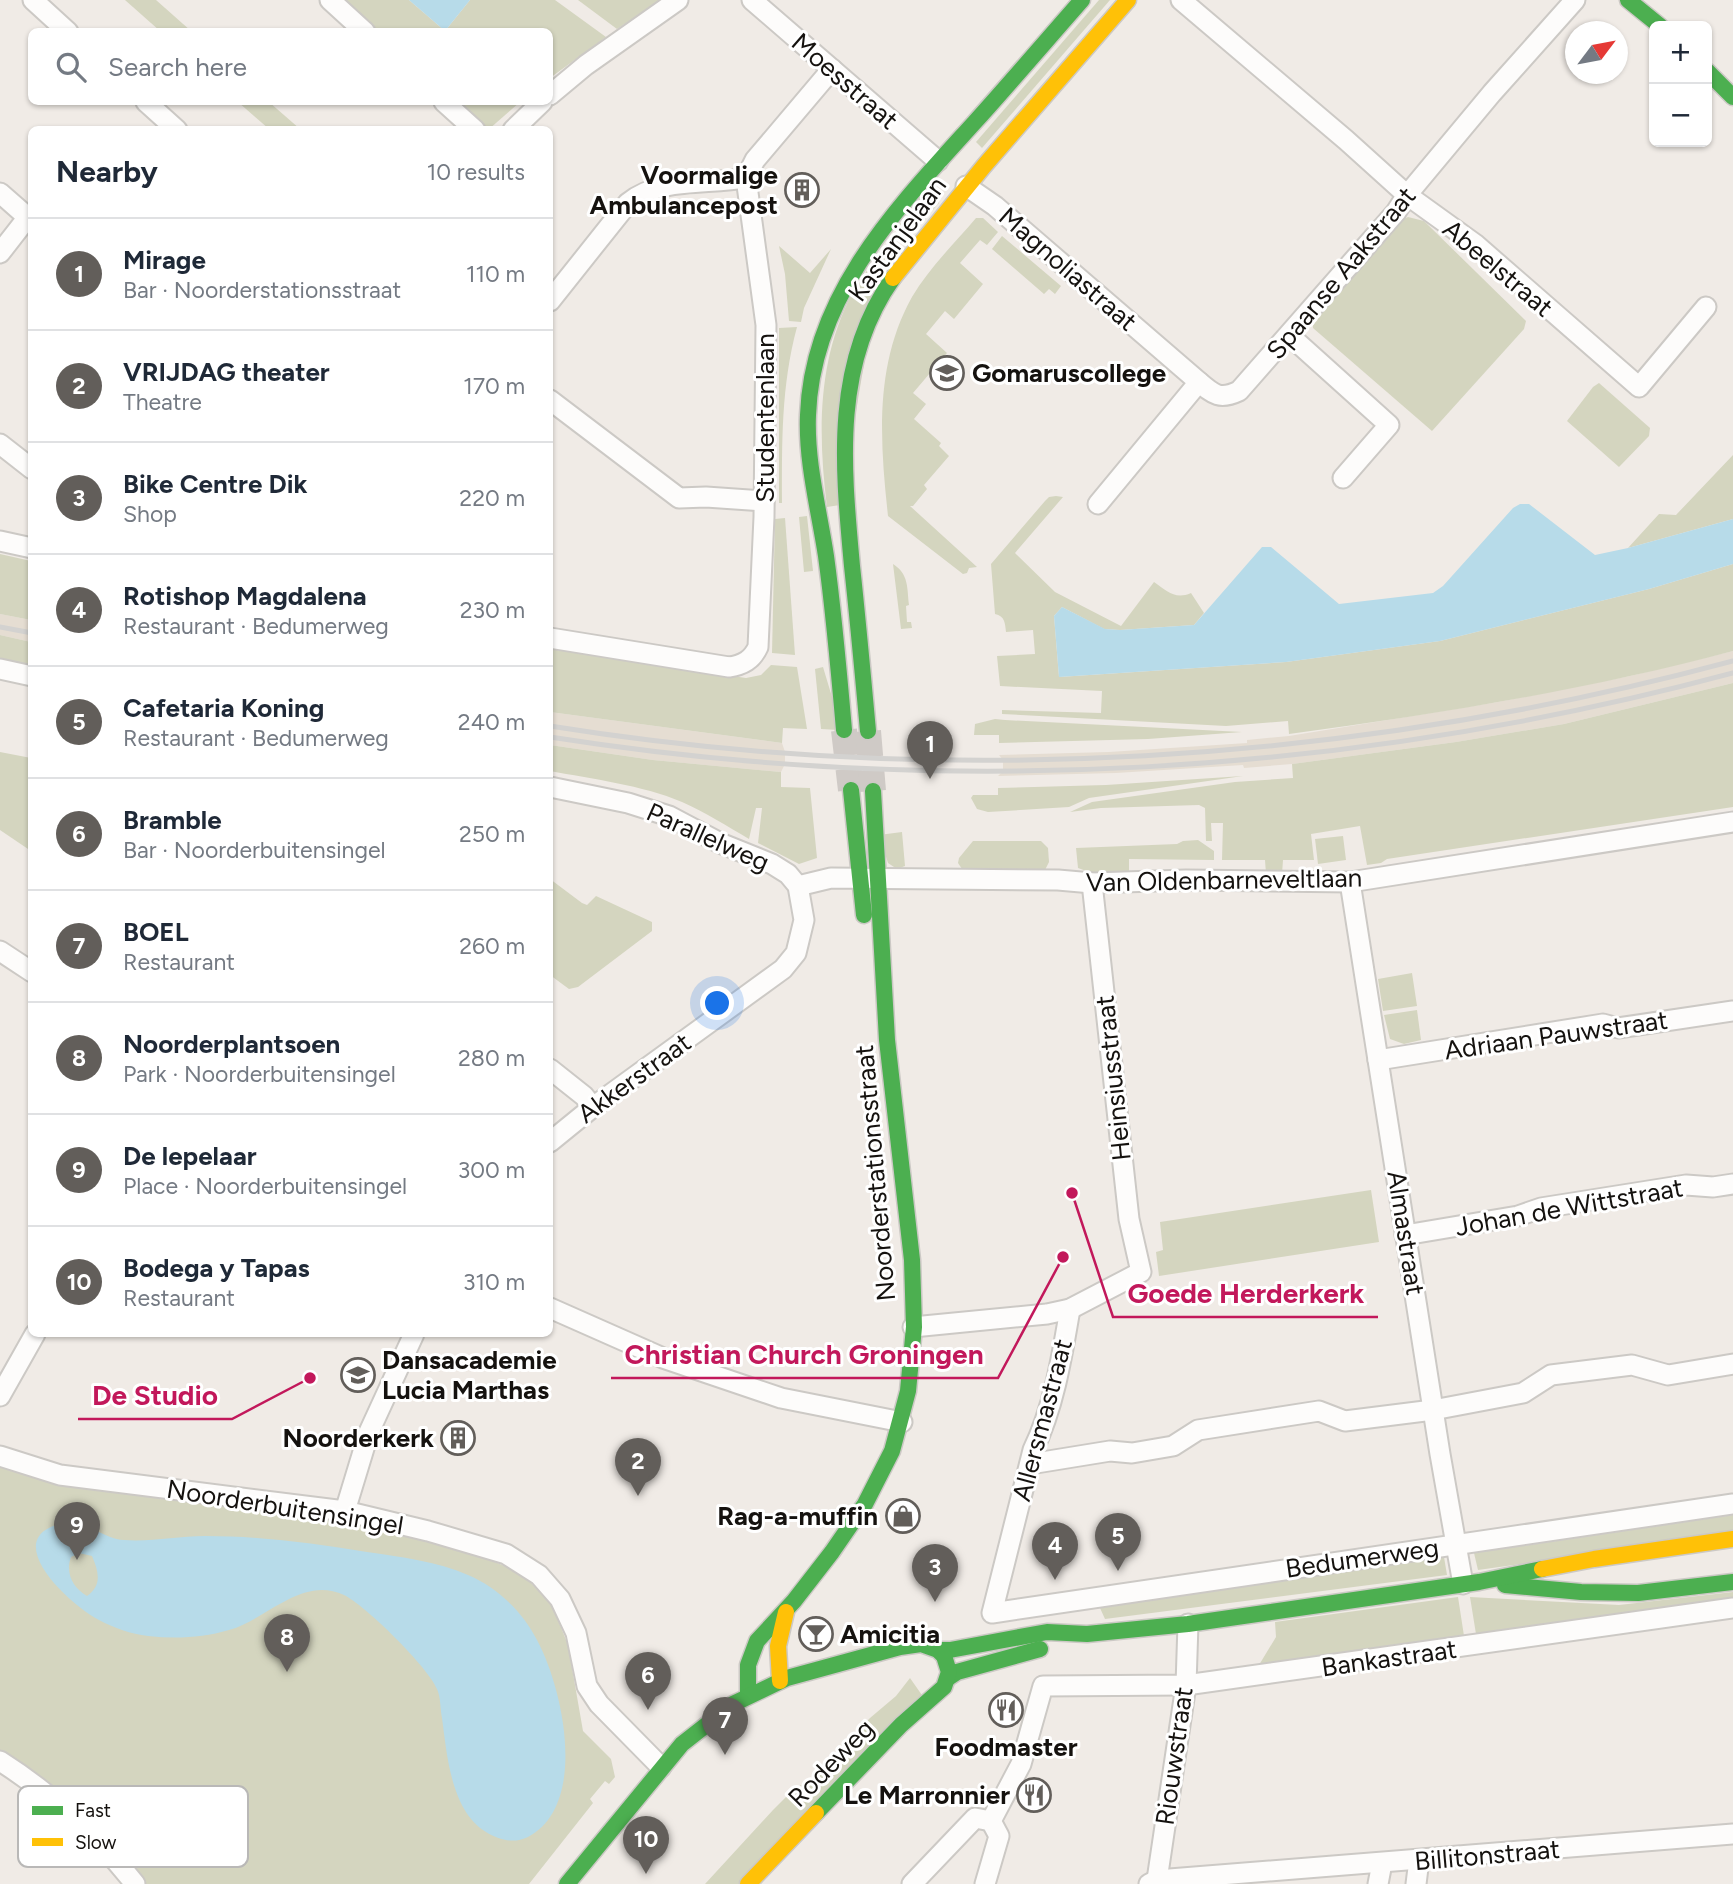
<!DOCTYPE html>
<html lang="en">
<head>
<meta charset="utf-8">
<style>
	:root { --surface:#fff; --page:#f2f2f3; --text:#1f2937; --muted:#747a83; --line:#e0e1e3; --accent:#625e5a }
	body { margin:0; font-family:Figtree,sans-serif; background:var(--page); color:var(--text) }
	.controls { position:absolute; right:21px; top:21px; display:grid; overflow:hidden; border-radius:10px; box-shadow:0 2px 5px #0004 }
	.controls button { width:63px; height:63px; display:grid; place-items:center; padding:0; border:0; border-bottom:2px solid var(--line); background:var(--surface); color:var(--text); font:35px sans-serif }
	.compass { position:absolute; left:1565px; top:21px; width:63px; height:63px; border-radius:50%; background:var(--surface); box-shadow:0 2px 5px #0004; rotate:58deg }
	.you { position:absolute; left:718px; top:1004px; width:24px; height:24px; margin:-18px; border:5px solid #fff; border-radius:50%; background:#1a73e8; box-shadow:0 0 0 10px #1a73e833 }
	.badge { display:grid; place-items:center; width:46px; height:46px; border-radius:50%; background:var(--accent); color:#fff; font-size:23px; font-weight:700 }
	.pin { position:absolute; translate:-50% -58px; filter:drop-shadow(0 2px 4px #0008) }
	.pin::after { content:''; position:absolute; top:37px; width:24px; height:21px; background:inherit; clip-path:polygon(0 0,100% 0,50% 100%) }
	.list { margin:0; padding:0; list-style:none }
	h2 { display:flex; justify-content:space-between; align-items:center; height:91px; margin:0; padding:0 28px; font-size:30px }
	h2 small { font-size:23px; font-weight:400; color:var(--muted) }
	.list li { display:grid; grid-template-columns:46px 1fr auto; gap:21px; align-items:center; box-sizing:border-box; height:112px; padding:0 28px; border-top:2px solid var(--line) }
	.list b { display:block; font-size:26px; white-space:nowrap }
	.list p { margin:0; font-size:23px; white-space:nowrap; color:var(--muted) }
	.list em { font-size:23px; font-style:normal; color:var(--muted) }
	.icon { flex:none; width:38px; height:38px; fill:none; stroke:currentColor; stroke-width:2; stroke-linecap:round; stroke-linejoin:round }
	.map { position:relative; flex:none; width:1733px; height:1884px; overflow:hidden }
	.search { position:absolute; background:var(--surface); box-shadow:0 2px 5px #0004; left:28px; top:28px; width:525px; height:77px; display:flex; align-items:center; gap:18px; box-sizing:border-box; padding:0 24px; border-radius:10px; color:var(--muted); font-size:26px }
	.panel { position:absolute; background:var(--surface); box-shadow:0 2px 5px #0004; left:28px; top:126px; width:525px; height:1211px; border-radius:10px }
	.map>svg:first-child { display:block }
	.built { fill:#e5ddd2 }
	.green { fill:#d4d5bf }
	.water { fill:#b7dbe9; fill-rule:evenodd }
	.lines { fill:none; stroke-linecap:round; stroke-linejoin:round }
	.secondary-tunnel { stroke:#cfcac6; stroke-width:26; stroke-dasharray:26 13; stroke-linecap:butt }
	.street-casing { stroke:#ccc9c5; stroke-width:23 }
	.fast-casing { stroke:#ccc9c5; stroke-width:19 }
	.slow-casing { stroke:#ccc9c5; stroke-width:19 }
	.street { stroke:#fdfcfb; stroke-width:19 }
	.fast { stroke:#4caf50; stroke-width:16 }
	.slow { stroke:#ffc107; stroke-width:16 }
	.rail { stroke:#d3d2d0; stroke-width:5 }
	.labels { text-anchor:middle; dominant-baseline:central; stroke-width:6; stroke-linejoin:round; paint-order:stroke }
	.street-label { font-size:26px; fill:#15120f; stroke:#fff }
	.poi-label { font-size:26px; font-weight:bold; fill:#15120f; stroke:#fff; text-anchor:end }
	.key { fill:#fff; stroke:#b9b8b7; stroke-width:2 }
	.key-label { font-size:19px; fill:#15120f }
	.leader { fill:none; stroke:#c2185b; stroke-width:2.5 }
	.callout-dot { fill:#c2185b; stroke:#fff; stroke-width:2.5 }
	.callout-label { font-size:28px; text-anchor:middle; font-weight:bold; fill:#c2185b; stroke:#fff; stroke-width:6; stroke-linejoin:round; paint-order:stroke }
</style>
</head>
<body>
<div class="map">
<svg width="1733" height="1884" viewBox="0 0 1733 1884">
	<rect width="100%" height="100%" fill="#f0ebe6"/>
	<!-- built -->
	<g class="built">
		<polygon points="0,614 31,620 31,642 0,635"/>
		<polygon points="1733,651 1733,683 1564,724 1456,742 1292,764 1244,768 1243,765 1116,773 998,776 1003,771 1003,760 999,755 1109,752 1247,743 1247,740 1289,736 1498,702 1630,676"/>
		<polygon points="550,712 782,743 785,752 785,764 781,772 653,760 550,745"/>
	</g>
	<!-- green -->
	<g class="green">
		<polygon points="125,0 156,0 191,31 160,31"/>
		<polygon points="339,0 409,0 445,31 470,0 555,0 606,37 550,78 550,32 374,31"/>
		<polygon points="578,0 661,0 617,29"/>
		<polygon points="1099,0 1110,0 982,148 976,142"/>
		<polygon points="238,102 269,102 300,129 269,129"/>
		<polygon points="451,102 520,102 488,130 482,129"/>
		<polygon points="925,191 939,203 915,231 909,233 900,224"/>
		<polygon points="1408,217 1424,221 1526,321 1524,329 1432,431 1313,328 1313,320 1401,220"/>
		<path d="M976,218H983L998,232L987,245L980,240L960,263L983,284L954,319L945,311L926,334L947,353L913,393L926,404L914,419L941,443L939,446L949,456L924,485L927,489L913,506H910L977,567L969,568L967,573L963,574L888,516C880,442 874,365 912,297C929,268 955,243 976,218Z"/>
		<polygon points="1002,236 1061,286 1055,294 1049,289 1044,294 992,249"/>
		<polygon points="779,246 810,273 831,249 804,308 801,322 789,321 785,274"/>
		<path d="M884,251L891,259L879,276L840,505L827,507C818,435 817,360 852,294C860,280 870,267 879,253Z"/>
		<path d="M797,327C781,386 782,443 782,503H779V328Z"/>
		<polygon points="1599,383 1650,428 1649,436 1619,467 1567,421 1593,387"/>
		<polygon points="1733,455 1733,519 1628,548 1659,514 1676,515"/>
		<path d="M1056,496L1063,497L1015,553L1055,592L1121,626L1154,582C1167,591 1175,600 1191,593L1204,613L1194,625L1120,630L1104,629L1062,607L1054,616L1059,677L1286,662L1440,641L1649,589L1733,564V651C1587,690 1438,714 1289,734L1288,721L1226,726L1002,714V710L1101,713L1102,691L1000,686L997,656L1035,654L1033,630L1006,632C1005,623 1005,616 995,614L991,564L1045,501L1049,497Z"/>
		<polygon points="807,516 813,571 804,572 799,517"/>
		<polygon points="785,518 795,655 772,653 775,519"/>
		<polygon points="0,554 31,561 31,620 0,614"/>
		<path d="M893,564C909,574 907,588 909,605L906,606L907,622H911L912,628L901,629Z"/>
		<polygon points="0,635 31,642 31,669 0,663"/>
		<polygon points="550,649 746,678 761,675 771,665 797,667 807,729 783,728 782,743 550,712"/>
		<polygon points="823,667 835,707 839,730 821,729 815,669"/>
		<polygon points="1733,683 1733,807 1387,859 1381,863 1367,865 1360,826 1311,834 1314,860 1283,860 1282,874 1266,874 1265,860 1222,860 1223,823 1211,823 1212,841 1206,841 1205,808 1199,805 1101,808 1070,812 1092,802 1235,782 1293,778 1292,764 1456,742 1564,724"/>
		<polygon points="995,719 1005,720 1242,732 1148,739 999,743 999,735 974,735 975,724"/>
		<path d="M550,745L653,760L781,772V787L810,788L817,858L799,864L758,843L762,808H756L749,839C727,826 705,812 682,802C642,785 592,779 550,771Z"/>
		<polygon points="0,752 31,758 31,851 0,830"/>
		<polygon points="1243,776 1089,798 1069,807 988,812 977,809 971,798 973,795 998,795 998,788 1106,785"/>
		<polygon points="902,832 905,866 897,869 888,863 879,835"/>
		<polygon points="1343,836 1346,860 1318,864 1315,839"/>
		<polygon points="1198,840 1214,851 1214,860 1129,859 1129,872 1089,872 1078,868 1076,848 1177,844 1183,841"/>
		<polygon points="973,841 1041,841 1048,848 1049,862 1045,870 962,869 958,863 959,858"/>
		<polygon points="550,879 582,903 587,905 596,896 652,922 652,931 578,987 569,989 550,975"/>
		<polygon points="1412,973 1417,1006 1383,1011 1378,979"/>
		<polygon points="1417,1010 1421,1040 1404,1044 1390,1039 1384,1015"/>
		<polygon points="1371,1190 1379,1242 1159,1276 1156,1252 1163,1250 1160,1222"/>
		<path d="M0,1467L56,1483L344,1520L404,1532L484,1557L509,1568L531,1583L552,1605L568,1645L583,1731L611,1759L615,1777L609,1784L605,1781L590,1799L593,1803L529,1884H146C104,1834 53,1788 0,1750Z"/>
		<polygon points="1733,1515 1733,1534 1478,1570 1474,1553"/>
		<polygon points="1444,1557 1447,1575 1105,1619 1100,1608"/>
		<polygon points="1733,1592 1733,1598 1476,1634 1470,1597 1619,1605"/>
		<polygon points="1458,1597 1464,1636 1259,1665 1276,1637 1275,1622"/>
		<polygon points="910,1678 924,1698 742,1884 705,1884 773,1810 793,1790 811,1779 870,1718 896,1696"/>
	</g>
	<!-- water -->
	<g class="water">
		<polygon points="409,0 470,0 445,31"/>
		<polygon points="1520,504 1529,504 1595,555 1628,548 1733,519 1733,564 1649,589 1440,641 1286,662 1059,677 1054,616 1062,607 1105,629 1120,630 1194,625 1262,547 1271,547 1339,604 1433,593 1443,586 1513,508"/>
		<path d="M60,1524C72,1525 84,1527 96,1531C105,1534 114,1540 124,1540C151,1542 178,1536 205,1536C260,1536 313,1543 367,1552C400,1557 437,1561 468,1575C497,1587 523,1612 537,1640C563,1688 589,1805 528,1837C514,1844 499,1840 486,1832C451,1811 447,1755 442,1718C440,1709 441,1698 437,1689C429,1668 365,1605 344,1595C302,1575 266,1620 229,1630C202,1638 175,1639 148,1636C131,1634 114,1628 99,1620C67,1603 0,1539 60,1524ZM79,1553L92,1556C99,1572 102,1586 87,1596C73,1588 65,1573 71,1557Z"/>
	</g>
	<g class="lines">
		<!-- secondary-tunnel -->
		<g class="secondary-tunnel">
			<polyline points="844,730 851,790"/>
			<polyline points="868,731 873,791"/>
		</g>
		<!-- street casing -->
		<g class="street-casing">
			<g id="street">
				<polyline points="33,0 68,32"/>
				<polyline points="330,0 365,32"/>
				<polyline points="752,0 938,161"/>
				<polyline points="1181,0 1346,140 1407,195 1475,244 1639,387 1706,307"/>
				<polyline points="550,95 586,65 678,0"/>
				<polyline points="146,102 177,130"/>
				<polyline points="444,102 475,130"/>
				<polyline points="513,130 542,102"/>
				<polyline points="746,178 755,160 832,69"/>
				<polyline points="966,186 995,206 1199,382"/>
				<polyline points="0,193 32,221"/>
				<polyline points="0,253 28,217"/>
				<path d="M550,301L628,203C660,177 706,185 746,178"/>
				<polyline points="1289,335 1389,425 1343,478"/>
				<polyline points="550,400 679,498 706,497 764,501"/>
				<polyline points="0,444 32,469"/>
				<path d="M1098,504L1199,382C1214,395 1220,400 1239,391L1396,212L1407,195L1492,93L1575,0"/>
				<polyline points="0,541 32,548"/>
				<path d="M550,638L729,667C743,665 752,660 758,647L764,517L766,325L746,178"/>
				<polyline points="0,669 32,676"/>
				<polyline points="550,787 628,803 669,816 720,843 772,864 788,874 798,886 804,920 796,953 783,969 593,1107 550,1142"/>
				<polyline points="1350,882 1440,1454 1463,1584"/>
				<polyline points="798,886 831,878 1058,880 1092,883 1186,880 1350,882 1733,822"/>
				<polyline points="0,951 32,972"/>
				<polyline points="1378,1060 1603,1024 1618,1028 1733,1011"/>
				<polyline points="550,1069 584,1096 593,1107"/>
				<polyline points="1405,1235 1518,1216 1541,1208 1686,1185 1713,1187 1733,1184"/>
				<polyline points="550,1308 663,1358 781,1398 902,1422"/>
				<path d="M1070,1309C1062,1356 1054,1407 1033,1450L992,1613L1733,1504"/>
				<polyline points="913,1327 1047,1314 1070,1309 1141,1272 1129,1219 1092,883"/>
				<polyline points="0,1396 35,1334"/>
				<polyline points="0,1456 60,1475 345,1511 428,1531 506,1554 539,1575 560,1599 576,1633 587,1686 599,1704 661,1767"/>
				<polyline points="1030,1464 1110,1451 1132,1453 1173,1446 1198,1430 1319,1411 1345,1421 1433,1410 1523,1393 1551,1375 1632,1365 1668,1375 1733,1364"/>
				<polyline points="345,1511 369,1432 414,1334"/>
				<path d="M0,1761C52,1794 97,1836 135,1884"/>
				<polyline points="991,1821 1021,1764 1043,1686 1186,1685 1733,1608"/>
				<polyline points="1157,1880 1186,1685 1188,1624"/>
				<polyline points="912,1884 975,1818 991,1821"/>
				<polyline points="985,1884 999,1836 991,1821"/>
				<polyline points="1149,1884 1157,1880 1733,1834"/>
				<polyline points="1378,1884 1382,1863"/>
				<polyline points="1416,1884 1419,1860"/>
			</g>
		</g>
		<!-- fast casing -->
		<g class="fast-casing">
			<g id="fast">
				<polyline points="1628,0 1660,26"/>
				<polyline points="1707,71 1733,97"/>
				<path d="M844,730C839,672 834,614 826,556C819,510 806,462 808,415C812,295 898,207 974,123C1010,83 1046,41 1082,0"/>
				<path d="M868,731C863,676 858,621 852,566C843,467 832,364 893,278"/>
				<polyline points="851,790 864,915"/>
				<polyline points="1505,1585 1581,1592 1638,1593 1733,1582"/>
				<polyline points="938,1650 950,1650 1047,1632 1087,1634 1188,1624 1479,1582 1542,1569"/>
				<polyline points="948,1678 957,1672 1040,1649"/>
				<polyline points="748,1695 748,1665 757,1641 794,1601 832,1552 865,1504 892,1451 908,1391 914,1327 912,1260 887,1040 873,791"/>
				<polyline points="567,1884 682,1744 733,1704 787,1678 900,1647 921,1644 938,1650 944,1656 949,1672 944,1687 901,1725 816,1813"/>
			</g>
		</g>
		<!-- slow casing -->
		<g class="slow-casing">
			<g id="slow">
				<polyline points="893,278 984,166 1128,0"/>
				<polyline points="1542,1569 1594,1559 1733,1539"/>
				<polyline points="780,1681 778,1646 786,1612"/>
				<polyline points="748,1884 816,1813"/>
			</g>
		</g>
		<!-- street -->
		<use href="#street" class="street"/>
		<!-- fast -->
		<use href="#fast" class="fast"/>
		<!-- slow -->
		<use href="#slow" class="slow"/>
		<!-- rail -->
		<g class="rail">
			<polyline points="0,627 32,633"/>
			<path d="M550,726C942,789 1350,764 1733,661"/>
			<path d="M550,737C943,799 1349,776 1733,673"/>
		</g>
	</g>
	<!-- icons -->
	<defs>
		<g id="building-ring" transform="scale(1.75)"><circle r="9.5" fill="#fff" stroke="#625e5a" stroke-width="1.5"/><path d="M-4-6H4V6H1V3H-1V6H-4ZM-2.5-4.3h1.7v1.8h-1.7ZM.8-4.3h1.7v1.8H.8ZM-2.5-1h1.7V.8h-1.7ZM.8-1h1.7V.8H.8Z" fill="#625e5a"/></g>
		<g id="school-ring" transform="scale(1.75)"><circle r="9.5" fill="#fff" stroke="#625e5a" stroke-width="1.5"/><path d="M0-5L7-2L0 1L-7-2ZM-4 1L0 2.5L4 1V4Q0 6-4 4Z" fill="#625e5a"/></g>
		<g id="university-ring" transform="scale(1.75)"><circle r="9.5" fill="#fff" stroke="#625e5a" stroke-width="1.5"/><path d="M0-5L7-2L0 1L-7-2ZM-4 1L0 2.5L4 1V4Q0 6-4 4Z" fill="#625e5a"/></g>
		<g id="shop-ring" transform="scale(1.75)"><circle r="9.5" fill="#fff" stroke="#625e5a" stroke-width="1.5"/><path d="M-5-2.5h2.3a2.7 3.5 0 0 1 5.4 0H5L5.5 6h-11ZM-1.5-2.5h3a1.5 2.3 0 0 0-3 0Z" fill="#625e5a"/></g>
		<g id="bar-ring" transform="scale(1.75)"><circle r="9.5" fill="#fff" stroke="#625e5a" stroke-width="1.5"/><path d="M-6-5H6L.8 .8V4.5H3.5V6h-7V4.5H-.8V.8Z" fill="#625e5a"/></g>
		<g id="restaurant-ring" transform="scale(1.75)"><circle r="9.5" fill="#fff" stroke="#625e5a" stroke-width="1.5"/><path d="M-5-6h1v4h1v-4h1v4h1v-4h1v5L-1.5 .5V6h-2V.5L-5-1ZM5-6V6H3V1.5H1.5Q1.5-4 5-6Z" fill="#625e5a"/></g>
	</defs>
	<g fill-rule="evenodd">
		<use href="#building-ring" x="802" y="190"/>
		<use href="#school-ring" x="947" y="373"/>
		<use href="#university-ring" x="358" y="1375"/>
		<use href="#building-ring" x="458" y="1438"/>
		<use href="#shop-ring" x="903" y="1516"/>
		<use href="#bar-ring" x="816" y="1634"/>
		<use href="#restaurant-ring" x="1006" y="1710"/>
		<use href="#restaurant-ring" x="1034" y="1795"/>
	</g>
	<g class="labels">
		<!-- street labels -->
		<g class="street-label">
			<text transform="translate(845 81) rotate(41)">Moesstraat</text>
			<text transform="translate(897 239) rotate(-54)">Kastanjelaan</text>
			<text transform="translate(1498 268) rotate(40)">Abeelstraat</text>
			<text transform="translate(1068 269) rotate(41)">Magnoliastraat</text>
			<text transform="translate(1341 273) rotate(-50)">Spaanse Aakstraat</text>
			<text transform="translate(765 418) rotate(-90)">Studentenlaan</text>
			<text transform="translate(708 837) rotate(24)">Parallelweg</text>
			<text transform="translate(1224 880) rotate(-1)">Van Oldenbarneveltlaan</text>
			<text transform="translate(1556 1035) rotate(-8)">Adriaan Pauwstraat</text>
			<text transform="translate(634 1078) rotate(-36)">Akkerstraat</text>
			<text transform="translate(1113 1078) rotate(-96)">Heinsiusstraat</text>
			<text transform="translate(875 1173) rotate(-95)">Noorderstationsstraat</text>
			<text transform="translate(1569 1207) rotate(-10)">Johan de Wittstraat</text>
			<text transform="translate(1406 1233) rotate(81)">Almastraat</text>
			<text transform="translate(1042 1420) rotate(-75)">Allersmastraat</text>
			<text transform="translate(285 1507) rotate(9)">Noorderbuitensingel</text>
			<text transform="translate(1362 1558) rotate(-8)">Bedumerweg</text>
			<text transform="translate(1389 1658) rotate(-8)">Bankastraat</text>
			<text transform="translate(1174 1756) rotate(-82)">Riouwstraat</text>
			<text transform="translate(831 1763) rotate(-46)">Rodeweg</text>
			<text transform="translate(1487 1855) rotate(-5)">Billitonstraat</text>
		</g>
		<!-- poi labels -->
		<g class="poi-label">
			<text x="778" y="175">Voormalige<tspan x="778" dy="30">Ambulancepost</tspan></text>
			<text x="972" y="373" text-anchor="start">Gomaruscollege</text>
			<text x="382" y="1360" text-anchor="start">Dansacademie<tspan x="382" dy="30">Lucia Marthas</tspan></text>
			<text x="434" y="1438">Noorderkerk</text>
			<text x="878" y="1516">Rag-a-muffin</text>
			<text x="840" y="1634" text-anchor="start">Amicitia</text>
			<text x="1006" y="1747" text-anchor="middle">Foodmaster</text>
			<text x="1010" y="1795">Le Marronnier</text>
		</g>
	</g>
	<!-- legend -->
	<rect x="18" y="1786" width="230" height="81" rx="10" class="key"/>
	<rect x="32" y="1806" width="31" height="9" fill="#4caf50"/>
	<rect x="32" y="1838" width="31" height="8" fill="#ffc107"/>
	<g class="key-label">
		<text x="75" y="1817">Fast</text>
		<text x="75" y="1849">Slow</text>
	</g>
	<!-- callouts -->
	<path class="leader" d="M1072 1193L1113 1317H1378M1063 1257L998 1378H611M310 1378L232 1419H78"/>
	<g class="callout-dot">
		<circle cx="1072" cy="1193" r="7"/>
		<circle cx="1063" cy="1257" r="7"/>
		<circle cx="310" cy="1378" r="7"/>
	</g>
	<g class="callout-label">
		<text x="1246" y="1303">Goede Herderkerk</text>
		<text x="804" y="1364">Christian Church Groningen</text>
		<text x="155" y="1405">De Studio</text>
	</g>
</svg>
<div class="controls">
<button>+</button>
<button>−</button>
</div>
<svg class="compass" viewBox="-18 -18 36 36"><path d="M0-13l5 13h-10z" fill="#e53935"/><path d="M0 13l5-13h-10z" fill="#747a83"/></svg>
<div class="you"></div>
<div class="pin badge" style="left:930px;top:779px">1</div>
<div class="pin badge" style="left:638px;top:1496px">2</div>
<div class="pin badge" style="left:935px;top:1602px">3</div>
<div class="pin badge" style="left:1055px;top:1580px">4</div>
<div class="pin badge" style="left:1118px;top:1571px">5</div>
<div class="pin badge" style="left:648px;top:1710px">6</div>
<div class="pin badge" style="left:725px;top:1755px">7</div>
<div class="pin badge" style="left:287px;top:1672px">8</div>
<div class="pin badge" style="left:77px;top:1560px">9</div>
<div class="pin badge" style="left:646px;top:1874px">10</div>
<div class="search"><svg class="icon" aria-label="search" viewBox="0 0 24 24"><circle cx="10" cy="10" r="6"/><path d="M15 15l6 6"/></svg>Search here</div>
<section class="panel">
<h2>Nearby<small>10 results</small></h2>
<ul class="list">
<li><span class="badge">1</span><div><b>Mirage</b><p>Bar · Noorderstationsstraat</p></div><em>110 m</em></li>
<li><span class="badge">2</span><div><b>VRIJDAG theater</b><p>Theatre</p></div><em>170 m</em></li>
<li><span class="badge">3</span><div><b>Bike Centre Dik</b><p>Shop</p></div><em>220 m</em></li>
<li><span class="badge">4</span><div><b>Rotishop Magdalena</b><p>Restaurant · Bedumerweg</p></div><em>230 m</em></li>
<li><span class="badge">5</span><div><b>Cafetaria Koning</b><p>Restaurant · Bedumerweg</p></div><em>240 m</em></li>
<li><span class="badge">6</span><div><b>Bramble</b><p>Bar · Noorderbuitensingel</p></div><em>250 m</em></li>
<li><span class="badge">7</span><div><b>BOEL</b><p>Restaurant</p></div><em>260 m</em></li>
<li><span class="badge">8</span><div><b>Noorderplantsoen</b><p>Park · Noorderbuitensingel</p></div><em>280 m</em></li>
<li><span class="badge">9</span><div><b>De lepelaar</b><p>Place · Noorderbuitensingel</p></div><em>300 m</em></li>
<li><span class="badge">10</span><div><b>Bodega y Tapas</b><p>Restaurant</p></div><em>310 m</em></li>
</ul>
</section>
</div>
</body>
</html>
